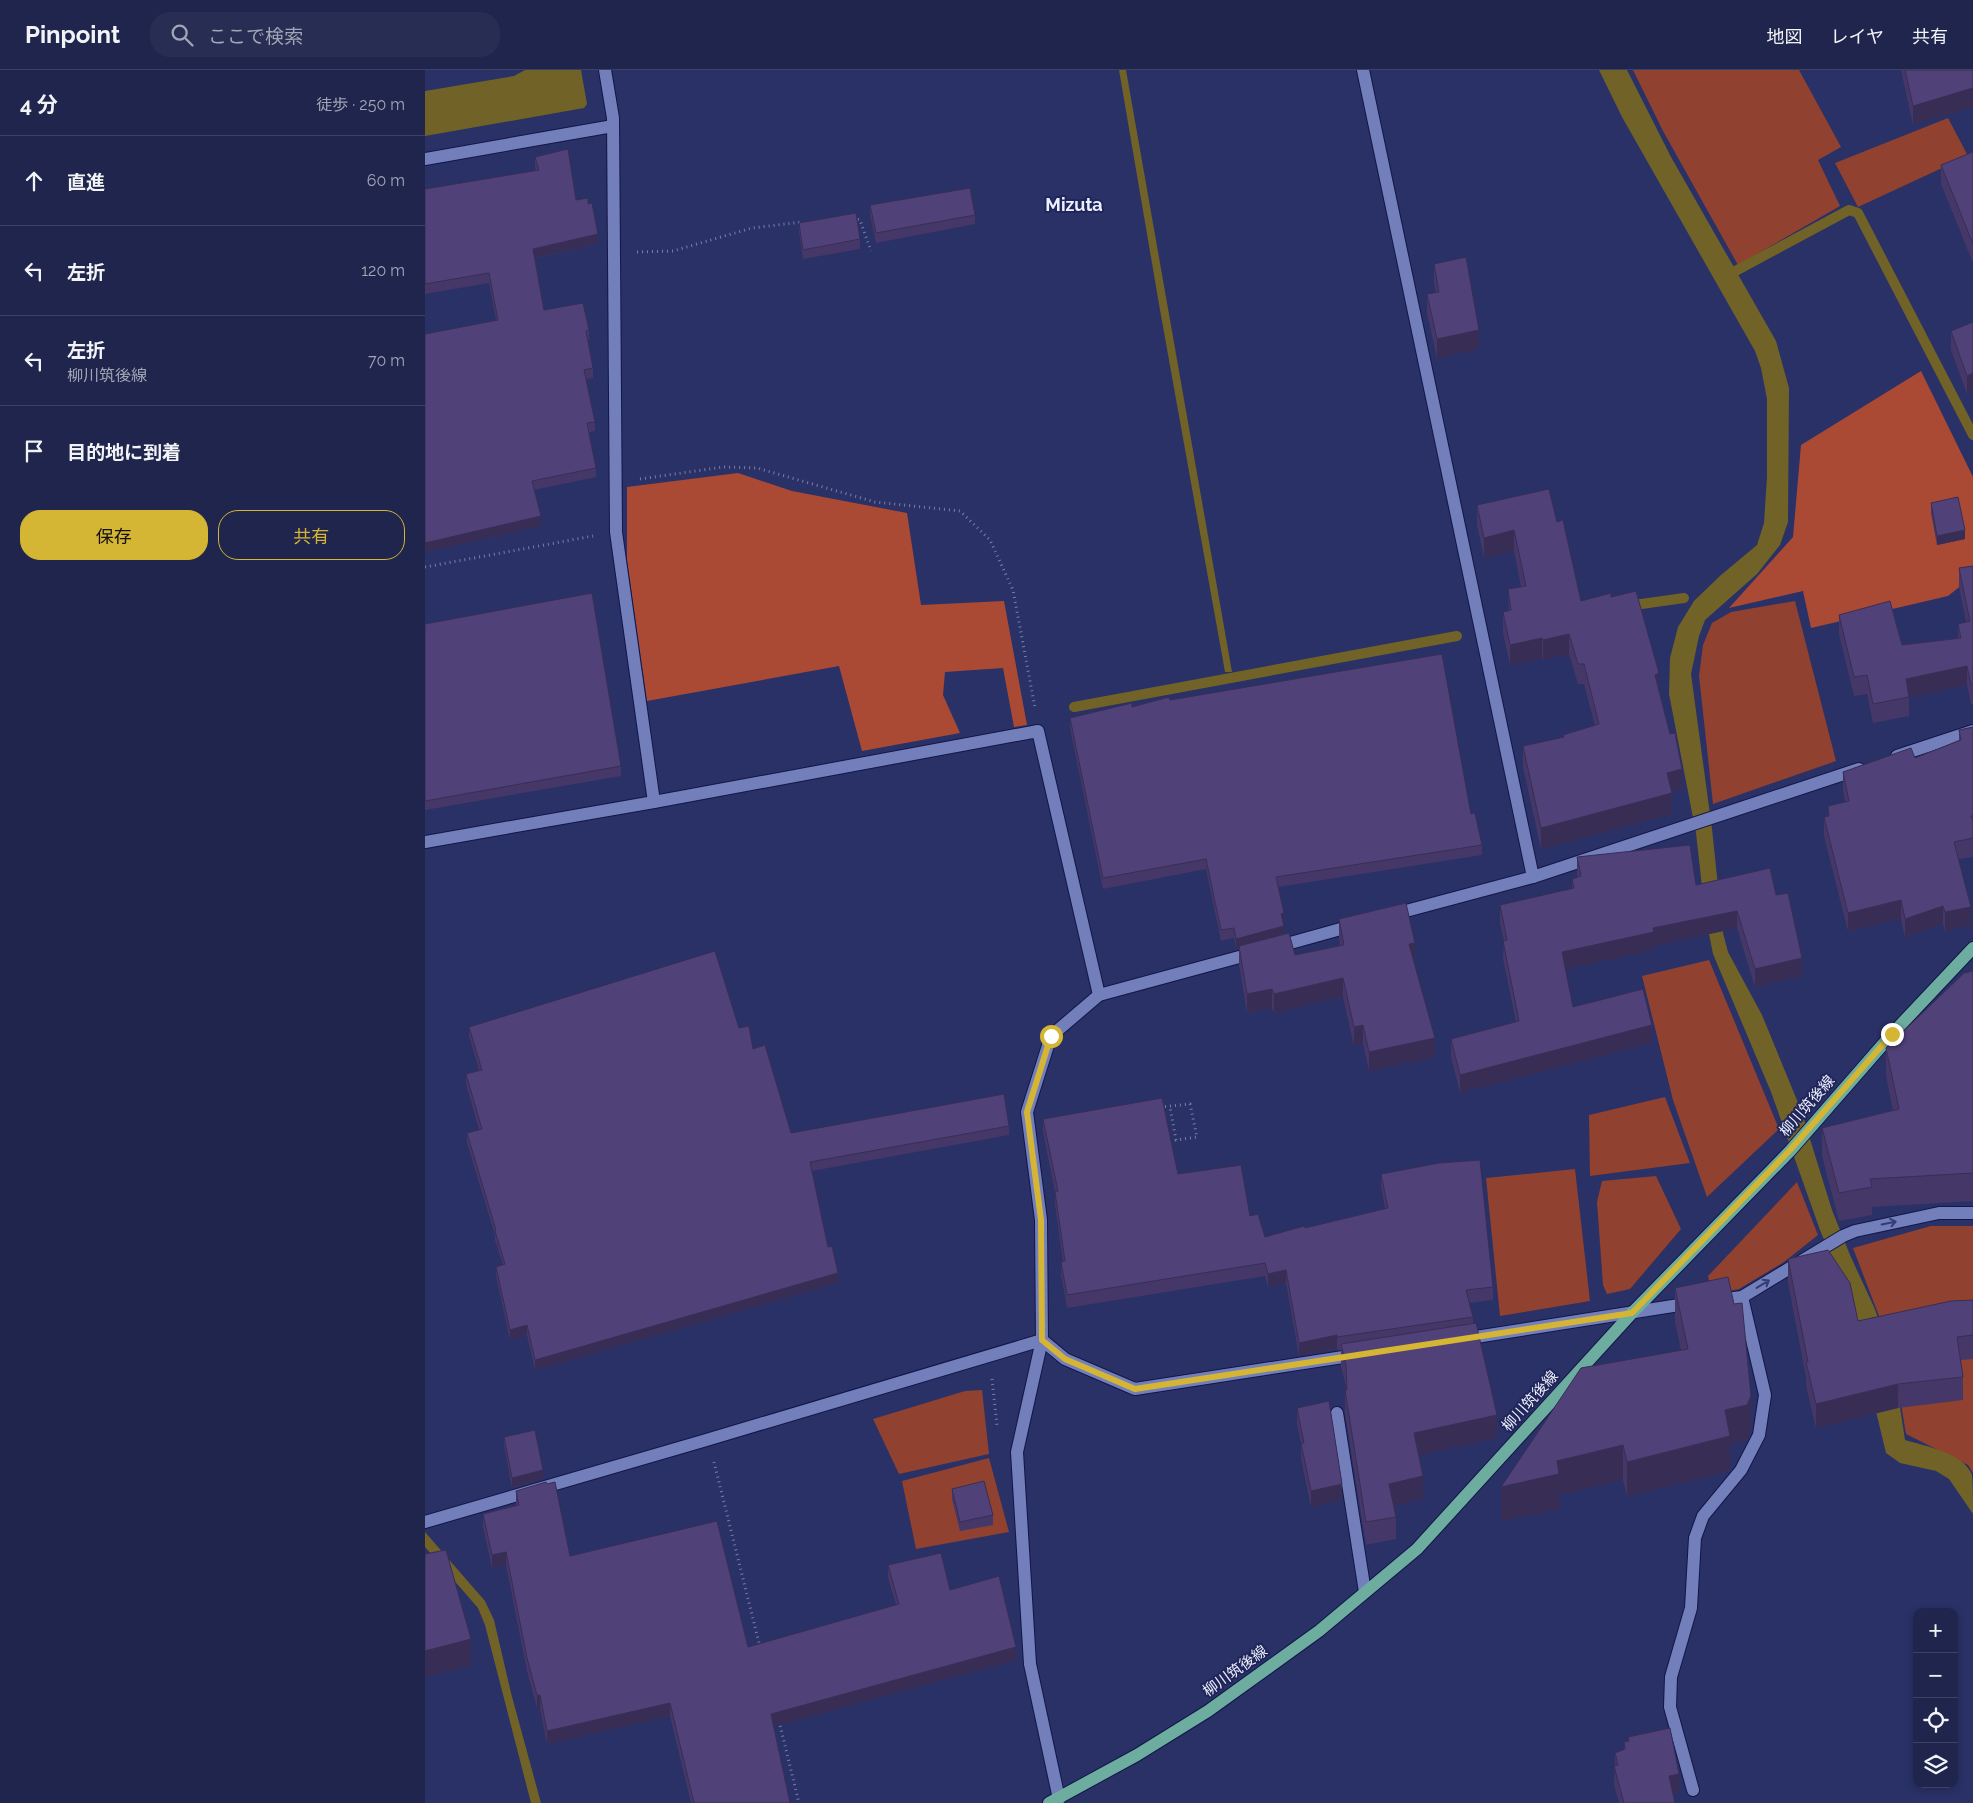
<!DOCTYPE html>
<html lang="ja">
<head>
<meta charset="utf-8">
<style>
	:root { --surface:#1f254c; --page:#272d53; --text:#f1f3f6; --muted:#a1a5b5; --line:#3c4264; --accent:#d5b534 }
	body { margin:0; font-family:Raleway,"Noto Sans JP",sans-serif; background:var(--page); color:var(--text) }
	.controls { position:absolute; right:15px; bottom:15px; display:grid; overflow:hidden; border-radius:10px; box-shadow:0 2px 8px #0003 }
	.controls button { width:45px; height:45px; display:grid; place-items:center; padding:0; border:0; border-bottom:1px solid var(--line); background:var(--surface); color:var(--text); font:25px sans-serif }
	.stop { position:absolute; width:15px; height:15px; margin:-11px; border:4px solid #d5b534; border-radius:50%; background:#fff }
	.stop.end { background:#d5b534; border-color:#fff; box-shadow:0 1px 5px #0008 }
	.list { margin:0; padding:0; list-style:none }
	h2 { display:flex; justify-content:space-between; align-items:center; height:65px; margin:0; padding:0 20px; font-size:21px }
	h2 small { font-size:16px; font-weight:400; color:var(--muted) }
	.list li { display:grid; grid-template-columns:32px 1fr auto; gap:15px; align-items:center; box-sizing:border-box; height:90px; padding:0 20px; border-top:1px solid var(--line) }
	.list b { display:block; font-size:19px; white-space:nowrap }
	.list p { margin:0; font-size:16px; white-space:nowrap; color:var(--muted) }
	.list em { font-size:16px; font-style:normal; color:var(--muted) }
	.actions { display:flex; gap:10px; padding:15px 20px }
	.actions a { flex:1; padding:11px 0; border:1px solid var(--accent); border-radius:20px; text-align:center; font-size:18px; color:var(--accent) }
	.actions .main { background:var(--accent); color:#111 }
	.icon { flex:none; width:28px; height:28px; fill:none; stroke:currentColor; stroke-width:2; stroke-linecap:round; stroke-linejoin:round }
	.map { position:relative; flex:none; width:1548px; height:1733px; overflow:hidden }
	header { display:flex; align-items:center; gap:30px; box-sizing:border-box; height:70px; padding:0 25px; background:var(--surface); border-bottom:1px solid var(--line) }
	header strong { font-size:24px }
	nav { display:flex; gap:28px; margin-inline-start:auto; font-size:18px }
	.search { width:350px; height:45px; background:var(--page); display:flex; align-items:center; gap:12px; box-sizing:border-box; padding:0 18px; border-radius:20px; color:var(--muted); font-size:19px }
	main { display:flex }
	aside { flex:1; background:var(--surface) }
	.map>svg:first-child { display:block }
	.green { fill:#91412f }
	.forest { fill:#ab4a34 }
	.water { fill:#716228 }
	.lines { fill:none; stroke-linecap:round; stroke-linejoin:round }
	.stream { stroke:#716228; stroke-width:10 }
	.minor-casing { stroke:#131649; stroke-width:14 }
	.major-casing { stroke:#131649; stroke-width:14 }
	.path { stroke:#797fa4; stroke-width:3; stroke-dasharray:1 4; stroke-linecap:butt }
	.minor { stroke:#727fbb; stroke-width:12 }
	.major { stroke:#6cad9f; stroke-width:12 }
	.wall { fill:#453868 }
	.shaded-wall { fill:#382e55 }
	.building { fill:#504179; stroke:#382e55 }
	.oneway { stroke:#343c72 }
	.route { stroke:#d5b534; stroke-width:6 }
	.labels { text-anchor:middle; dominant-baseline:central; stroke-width:4; stroke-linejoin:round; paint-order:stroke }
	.street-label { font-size:15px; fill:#eceffd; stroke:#20265a }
	.quarter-label { font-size:18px; font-weight:bold; fill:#eceffd; stroke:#20265a }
</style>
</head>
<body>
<header>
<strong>Pinpoint</strong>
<div class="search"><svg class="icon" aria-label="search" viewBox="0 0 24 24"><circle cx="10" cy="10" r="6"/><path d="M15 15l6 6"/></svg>ここで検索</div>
<nav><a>地図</a><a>レイヤ</a><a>共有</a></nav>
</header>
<main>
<aside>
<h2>4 分<small>徒歩 · 250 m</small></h2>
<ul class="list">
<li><svg class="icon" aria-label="ahead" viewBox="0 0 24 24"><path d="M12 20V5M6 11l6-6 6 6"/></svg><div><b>直進</b></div><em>60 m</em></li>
<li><svg class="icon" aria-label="left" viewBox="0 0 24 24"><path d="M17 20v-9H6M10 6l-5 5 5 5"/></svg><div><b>左折</b></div><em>120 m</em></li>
<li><svg class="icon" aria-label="left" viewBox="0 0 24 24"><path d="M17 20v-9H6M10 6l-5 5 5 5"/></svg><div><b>左折</b><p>柳川筑後線</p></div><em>70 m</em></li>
<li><svg class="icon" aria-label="arrive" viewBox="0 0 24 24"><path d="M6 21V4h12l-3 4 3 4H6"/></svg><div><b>目的地に到着</b></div></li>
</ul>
<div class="actions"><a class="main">保存</a><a>共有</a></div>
</aside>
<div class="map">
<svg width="1548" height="1733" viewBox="0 0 1548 1733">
	<rect width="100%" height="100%" fill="#293166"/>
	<!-- green -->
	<g class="green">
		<polygon points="1208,0 1374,0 1416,77 1393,90 1415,136 1313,195 1238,61"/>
		<polygon points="1523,48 1543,86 1433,137 1410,93"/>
		<polygon points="1370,531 1411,691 1288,734 1274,606 1278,575 1287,553 1306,542"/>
		<polygon points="1284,890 1354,1059 1282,1127 1248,1030 1217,906"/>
		<polygon points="1240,1027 1265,1093 1165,1106 1164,1045"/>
		<polygon points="1150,1099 1165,1231 1075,1246 1061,1108"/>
		<polygon points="1231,1106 1256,1159 1205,1219 1182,1224 1178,1215 1172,1132 1177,1111"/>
		<polygon points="1372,1112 1393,1165 1359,1192 1314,1219 1287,1224 1283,1206"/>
		<polygon points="1506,1156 1548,1156 1548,1403 1543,1395 1481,1364 1467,1280 1428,1178"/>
		<polygon points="557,1320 564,1384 474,1404 448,1349 540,1321"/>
		<polygon points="564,1388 584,1462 491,1479 477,1411"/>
	</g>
	<!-- forest -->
	<g class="forest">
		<polygon points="1496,301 1548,407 1548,506 1523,526 1386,558 1378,521 1304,538 1368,467 1376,375"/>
		<polygon points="313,403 367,421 482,443 496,535 579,531 602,655 589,657 578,598 520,602 518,625 535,663 437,681 414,596 222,631 202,490 202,417"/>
	</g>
	<!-- water -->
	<g class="water">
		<polygon points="100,0 156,0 162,34 159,38 0,66 0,21 89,6"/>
		<polygon points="694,0 701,0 807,602 800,602 735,240"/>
		<path d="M1174,0H1202L1246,87L1351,271L1364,318L1363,452L1355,475L1332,504L1280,550L1274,566L1266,604L1287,759L1298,863L1303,882L1337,945L1376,1040L1407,1140L1425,1185L1449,1237L1467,1285L1480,1370C1500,1376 1539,1383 1547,1405C1548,1414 1548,1434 1548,1444L1524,1409L1511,1401L1475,1393L1461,1383L1424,1229L1395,1160L1346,1022L1288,884L1280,844L1271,763L1244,624L1245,588L1253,557L1269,531L1296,505L1332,475L1339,453L1342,407V329L1336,298L1330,281L1197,47Z"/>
		<polygon points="0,1462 60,1531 69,1550 86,1623 116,1733 106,1733 60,1555 53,1538 0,1477"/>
	</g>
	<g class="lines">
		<!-- stream -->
		<g class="stream">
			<polyline points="1303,205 1424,140 1433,143 1548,365"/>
			<polyline points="1202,536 1259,528"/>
			<polyline points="649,637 1032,566"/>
		</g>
		<!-- minor casing -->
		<g class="minor-casing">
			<g id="minor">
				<polyline points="180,0 188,48 191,462 229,732"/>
				<polyline points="938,0 1108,807"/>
				<polyline points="0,89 188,56"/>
				<polyline points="1472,686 1548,661"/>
				<polyline points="0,772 229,732 613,661 674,925"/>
				<polyline points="966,845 1108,807 1434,699"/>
				<polyline points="851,877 930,855"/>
				<polyline points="1292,1230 1317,1227 1418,1166 1430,1161 1514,1143 1548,1143"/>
				<polyline points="1038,1269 1267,1233"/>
				<polyline points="617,1270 640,1289 710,1319 931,1285"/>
				<polyline points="912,1343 940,1522"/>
				<polyline points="0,1452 278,1371 617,1270"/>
				<polyline points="1268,1720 1245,1637 1246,1607 1266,1538 1270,1468 1278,1446 1316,1400 1334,1365 1340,1325 1317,1227"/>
				<polyline points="634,1729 605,1594 592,1382 617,1270 616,1150 602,1042 626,966 674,925 829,883"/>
			</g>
		</g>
		<!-- major casing -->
		<g class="major-casing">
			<polyline id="major" points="624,1733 712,1685 783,1641 894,1561 992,1479 1207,1243 1365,1081 1467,964 1548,878"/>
		</g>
		<!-- path -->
		<g class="path">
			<polyline points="428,148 435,150 446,181"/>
			<polyline points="212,182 248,181 327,158 377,152"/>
			<polyline points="215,409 298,397 332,398 450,432 535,441 565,470 588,520 610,638"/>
			<polyline points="0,497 168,466"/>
			<polyline points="735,1037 765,1034 772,1067 751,1070 745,1037"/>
			<polyline points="567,1309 572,1355"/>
			<polyline points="289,1392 335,1577"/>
			<polyline points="354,1651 374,1733"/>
		</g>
		<!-- minor -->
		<use href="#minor" class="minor"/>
		<!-- major -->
		<use href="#major" class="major"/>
	</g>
	<!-- wall -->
	<g class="wall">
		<polygon points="1476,0 1548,0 1488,55"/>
		<polygon points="1548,82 1548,193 1516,114 1516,95"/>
		<polygon points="110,87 151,130 163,134 173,174 110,188 119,240 164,260 164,270 162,270 168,298 168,308 161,309 170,352 170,361 164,362 171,398 171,407 109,420 116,456 0,482 0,264 71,250 64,213 0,224 0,119 111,101 110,97"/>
		<polygon points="445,135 550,145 550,154 451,173 445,145"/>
		<polygon points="374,153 435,169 435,179 378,189 374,162"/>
		<polygon points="1009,194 1054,279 1012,288 1002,243 1002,224 1011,223 1009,213"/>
		<polygon points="1548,252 1548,322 1542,324 1526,280 1526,261"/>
		<polygon points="1506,433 1540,469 1512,475 1506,443"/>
		<polygon points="1052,435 1132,452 1156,531 1186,527 1234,622 1257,720 1246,722 1247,744 1116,779 1098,697 1098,676 1138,667 1170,656 1159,614 1153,614 1144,584 1118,590 1117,588 1085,595 1078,563 1078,542 1084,541 1083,519 1096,517 1089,481 1059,488 1052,455"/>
		<polygon points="1548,496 1548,634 1546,634 1542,615 1484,627 1484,646 1448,653 1442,624 1429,626 1414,564 1414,545 1477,575 1533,568 1533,554 1541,552 1534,517 1534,498"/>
		<polygon points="0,554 196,696 196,706 0,740"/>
		<polygon points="745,630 1046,744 1057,775 1057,785 853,817 859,853 859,864 870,885 915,875 914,868 914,849 990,892 989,892 1010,987 944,1001 938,974 929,976 918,927 849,943 847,938 822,943 814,895 814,879 811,879 809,868 796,871 781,799 678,819 645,658 645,648"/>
		<polygon points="1548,657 1548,787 1534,789 1546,855 1520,861 1518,854 1480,867 1476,849 1423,861 1399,766 1399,747 1403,746 1403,736 1420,732 1418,720 1418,702 1490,688 1534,670 1534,660"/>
		<polygon points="1152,787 1271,815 1351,825 1377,906 1330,917 1312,858 1229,876 1229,880 1140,899 1148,937 1227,973 1035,1023 1026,987 1026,969 1091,952 1078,889 1079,871 1075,853 1075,835 1147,819 1147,809 1152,807"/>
		<polygon points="1548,901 1548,1131 1447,1137 1447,1145 1414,1151 1397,1086 1397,1058 1468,1041 1461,1006 1461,978"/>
		<polygon points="44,957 314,958 328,979 366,1063 584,1056 584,1065 387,1101 403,1177 413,1213 110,1300 102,1265 85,1270 71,1206 71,1197 78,1195 70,1170 70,1165 42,1073 42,1063 54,1060 41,1014 41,1004 54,1000 44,966"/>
		<polygon points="618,1049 753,1104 825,1146 840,1167 960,1139 956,1117 956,1104 1068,1217 1068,1230 1044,1233 1048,1247 1048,1254 1072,1368 993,1385 998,1429 969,1435 971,1447 971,1469 941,1475 920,1343 920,1320 921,1320 921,1317 916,1296 916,1280 912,1280 912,1278 874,1286 861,1213 843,1217 840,1206 642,1238 636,1205 636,1192 638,1191 630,1135 630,1122 618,1062"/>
		<polygon points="1363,1189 1433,1251 1548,1230 1548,1289 1536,1290 1538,1307 1538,1330 1473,1338 1391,1358 1381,1316 1381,1307 1363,1213"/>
		<polygon points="1250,1218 1326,1361 1322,1370 1305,1374 1305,1401 1202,1426 1198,1410 1134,1425 1134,1439 1076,1451 1256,1280 1250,1252"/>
		<polygon points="872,1338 917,1430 886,1437 876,1389 876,1373 872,1354"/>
		<polygon points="79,1367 118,1409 87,1418 79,1376"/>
		<polygon points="527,1419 568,1445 568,1455 535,1461 527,1429"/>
		<polygon points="91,1421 145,1486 323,1577 471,1535 463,1508 463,1495 525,1520 591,1590 349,1656 365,1733 266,1733 245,1646 122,1674 115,1638 112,1638 102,1601 81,1495 67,1498 58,1457 58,1444 91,1435"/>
		<polygon points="1203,1667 1254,1722 1248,1724 1250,1733 1194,1733 1189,1715 1190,1683 1199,1680 1199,1672 1203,1672"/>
	</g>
	<!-- shaded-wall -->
	<g class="shaded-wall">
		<polygon points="1548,18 1548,37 1488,55 1488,36"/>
		<polygon points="173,164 173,174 108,188 108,179"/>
		<polygon points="1054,260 1054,279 1012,288 1012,269"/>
		<polygon points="1548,303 1548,322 1542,324 1542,306"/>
		<polygon points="116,446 116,456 0,482 0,473"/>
		<polygon points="1089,460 1089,481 1059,488 1059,468"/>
		<polygon points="1540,460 1540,469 1512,475 1512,466"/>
		<polygon points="1144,564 1144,584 1118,590 1118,570"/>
		<polygon points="1117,568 1117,588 1085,595 1085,575"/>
		<polygon points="1542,596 1542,615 1481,628 1481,609"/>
		<polygon points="1234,603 1234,623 1230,605"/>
		<polygon points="1257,699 1257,720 1242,723 1242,703"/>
		<polygon points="1247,723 1247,744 1116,779 1116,758"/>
		<polygon points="1476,830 1476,849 1423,861 1423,843"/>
		<polygon points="1518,836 1518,854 1480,867 1480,849"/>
		<polygon points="1546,837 1546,855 1520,861 1520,842"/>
		<polygon points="1312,841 1312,858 1229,876 1229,880 1137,900 1137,882 1228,858"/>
		<polygon points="859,843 859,853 856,854 856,844"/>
		<polygon points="859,856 859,866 811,879 811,869"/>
		<polygon points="990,873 990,892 984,893 984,874"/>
		<polygon points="1377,888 1377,906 1330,917 1330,899"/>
		<polygon points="918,908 918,927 849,943 849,924"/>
		<polygon points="847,919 847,938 822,943 822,924"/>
		<polygon points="938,955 938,974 929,976 929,957"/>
		<polygon points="1227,955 1227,973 1035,1023 1035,1005"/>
		<polygon points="1010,968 1010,987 944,1001 944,982"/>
		<polygon points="861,1200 861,1213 843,1217 843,1204"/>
		<polygon points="413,1203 413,1213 110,1300 110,1290"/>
		<polygon points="102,1255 102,1265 85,1270 85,1260"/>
		<polygon points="912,1265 912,1278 874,1286 874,1273"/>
		<polygon points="1473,1314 1473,1338 1391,1358 1391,1334"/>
		<polygon points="1326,1326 1326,1361 1322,1370 1305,1374 1305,1401 1202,1426 1202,1392"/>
		<polygon points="1072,1345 1072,1368 989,1386 989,1363"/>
		<polygon points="1198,1375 1198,1410 1134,1425 1134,1439 1076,1451 1076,1417 1132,1391"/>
		<polygon points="118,1400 118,1409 87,1418 87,1408"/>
		<polygon points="998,1406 998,1429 964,1436 964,1414"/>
		<polygon points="917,1414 917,1430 886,1437 886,1421"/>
		<polygon points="81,1482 81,1495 67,1498 67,1485"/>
		<polygon points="46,1569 46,1595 0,1607 0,1581"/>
		<polygon points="591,1577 591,1590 346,1657 346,1644"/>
		<rect x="112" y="1625" width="3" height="13"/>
		<polygon points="245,1633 245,1646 122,1674 122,1661"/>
		<polygon points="1254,1704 1254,1722 1244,1725 1244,1706"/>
	</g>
	<!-- building -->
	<g class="building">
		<polygon points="1480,0 1548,0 1548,18 1488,36"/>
		<polygon points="143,79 151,130 163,128 163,134 167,133 173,164 108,179 119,240 158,233 164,260 161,261 168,298 159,300 170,352 162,353 171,398 107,411 116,446 0,473 0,264 73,250 64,203 0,214 0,119 114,100 110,87"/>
		<polygon points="1548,82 1548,174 1516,95"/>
		<polygon points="545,118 550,145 451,163 445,135"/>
		<polygon points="431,143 435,169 378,180 374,153"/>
		<polygon points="1041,187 1054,260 1012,269 1002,224 1014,222 1009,194"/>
		<polygon points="1548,252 1548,303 1542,306 1526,261"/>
		<polygon points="1124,419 1132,452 1138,450 1156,531 1186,523 1186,527 1211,521 1234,603 1230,605 1245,664 1250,663 1257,699 1242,703 1247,723 1116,758 1098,676 1139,667 1138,665 1174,654 1159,594 1153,594 1144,564 1118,570 1117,568 1085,575 1078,542 1086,540 1083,519 1101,516 1089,460 1059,468 1052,435"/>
		<polygon points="1533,427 1540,460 1512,466 1506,433"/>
		<polygon points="1548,496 1548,615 1546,615 1542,596 1481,609 1484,627 1448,634 1442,605 1429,607 1414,545 1465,531 1477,575 1536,568 1533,554 1545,551 1534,498"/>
		<polygon points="167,523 196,696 0,731 0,554"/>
		<polygon points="1017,584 1046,744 1050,743 1057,775 851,807 859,843 856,844 859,856 811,869 809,858 796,860 781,789 678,808 645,648 707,633 707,637 744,627 745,630"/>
		<polygon points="1548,657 1548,746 1546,746 1548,751 1548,768 1529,772 1546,837 1520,842 1518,836 1480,849 1476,830 1423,843 1399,747 1404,746 1403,736 1424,731 1418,702 1486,678 1490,688 1536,670 1534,660"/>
		<polygon points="1265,775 1271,815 1345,798 1351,825 1363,823 1377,888 1330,899 1312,841 1228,858 1229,862 1137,882 1148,937 1218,919 1227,955 1035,1005 1026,969 1094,951 1078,871 1082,870 1075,835 1149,818 1147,809 1156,806 1152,787"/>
		<polygon points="981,833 990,873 984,874 1010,968 944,982 938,955 929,957 918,908 849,924 847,919 822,924 814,876 864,863 870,885 919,875 914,849"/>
		<polygon points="290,881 314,958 324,956 328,979 340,975 366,1063 579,1024 584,1056 385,1092 403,1177 407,1176 413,1203 110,1290 102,1255 85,1260 71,1197 80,1194 70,1161 71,1160 42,1063 57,1059 41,1004 57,1000 44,957"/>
		<polygon points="1548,901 1548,1103 1445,1109 1447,1117 1414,1123 1397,1058 1474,1039 1461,978 1539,903"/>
		<polygon points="737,1028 753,1104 816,1095 825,1146 833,1144 840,1167 879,1156 880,1158 963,1138 956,1104 1014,1093 1055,1090 1068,1217 1041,1220 1048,1247 912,1267 912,1265 874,1273 861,1200 843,1204 840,1193 642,1225 636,1192 640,1191 630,1122 633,1121 618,1049"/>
		<polygon points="1403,1180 1425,1213 1433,1251 1526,1231 1548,1230 1548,1265 1532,1267 1538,1307 1473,1314 1391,1334 1381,1292 1383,1292 1363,1189"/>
		<polygon points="1303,1207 1309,1234 1317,1233 1326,1326 1322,1335 1300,1340 1305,1366 1202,1392 1198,1375 1132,1391 1134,1404 1076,1417 1156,1298 1263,1279 1250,1218"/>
		<polygon points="1051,1253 1072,1345 989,1363 998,1406 964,1414 971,1447 941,1452 920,1320 922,1320 921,1295 916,1274"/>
		<polygon points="904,1331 917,1414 886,1421 876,1373 879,1373 872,1338"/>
		<polygon points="110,1360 118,1400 87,1408 79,1367"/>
		<polygon points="559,1411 568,1445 535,1452 527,1419"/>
		<polygon points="121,1412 122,1414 130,1412 145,1486 292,1451 323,1577 474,1534 463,1495 516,1483 525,1520 574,1506 591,1577 346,1644 365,1733 269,1733 245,1633 122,1661 115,1625 112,1625 102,1588 81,1482 67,1485 58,1444 94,1435 91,1421"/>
		<polygon points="21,1480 46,1569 0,1581 0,1484"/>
		<polygon points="1245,1658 1254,1704 1244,1706 1250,1733 1199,1733 1189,1696 1193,1695 1190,1683 1200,1679 1199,1672 1204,1671 1203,1667"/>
	</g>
	<!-- one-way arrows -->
	<defs><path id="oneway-shaft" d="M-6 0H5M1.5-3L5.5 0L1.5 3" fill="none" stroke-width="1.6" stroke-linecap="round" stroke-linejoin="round" transform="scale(1.25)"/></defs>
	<g class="oneway">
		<use href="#oneway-shaft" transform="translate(1464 1153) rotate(-12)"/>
		<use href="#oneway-shaft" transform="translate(1338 1214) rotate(-31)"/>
	</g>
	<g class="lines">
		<!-- route -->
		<polyline class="route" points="626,966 602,1042 616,1150 617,1270 640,1289 710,1319 1207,1243 1365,1080 1467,964"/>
	</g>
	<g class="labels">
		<!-- street labels -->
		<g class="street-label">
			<text transform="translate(1382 1036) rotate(-49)">柳川筑後線</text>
			<text transform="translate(1105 1331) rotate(-48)">柳川筑後線</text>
			<text transform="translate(810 1601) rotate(-36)">柳川筑後線</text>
		</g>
		<!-- quarter labels -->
		<g class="quarter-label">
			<text x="649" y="134">Mizuta</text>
		</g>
	</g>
</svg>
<div class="controls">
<button>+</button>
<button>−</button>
<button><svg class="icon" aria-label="locate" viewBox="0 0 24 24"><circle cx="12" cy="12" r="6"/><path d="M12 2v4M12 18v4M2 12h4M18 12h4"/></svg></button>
<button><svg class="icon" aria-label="layers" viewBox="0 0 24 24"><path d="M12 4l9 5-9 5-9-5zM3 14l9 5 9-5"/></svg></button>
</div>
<div class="stop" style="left:626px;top:966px"></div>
<div class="stop end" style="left:1467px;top:964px"></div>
</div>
</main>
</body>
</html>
